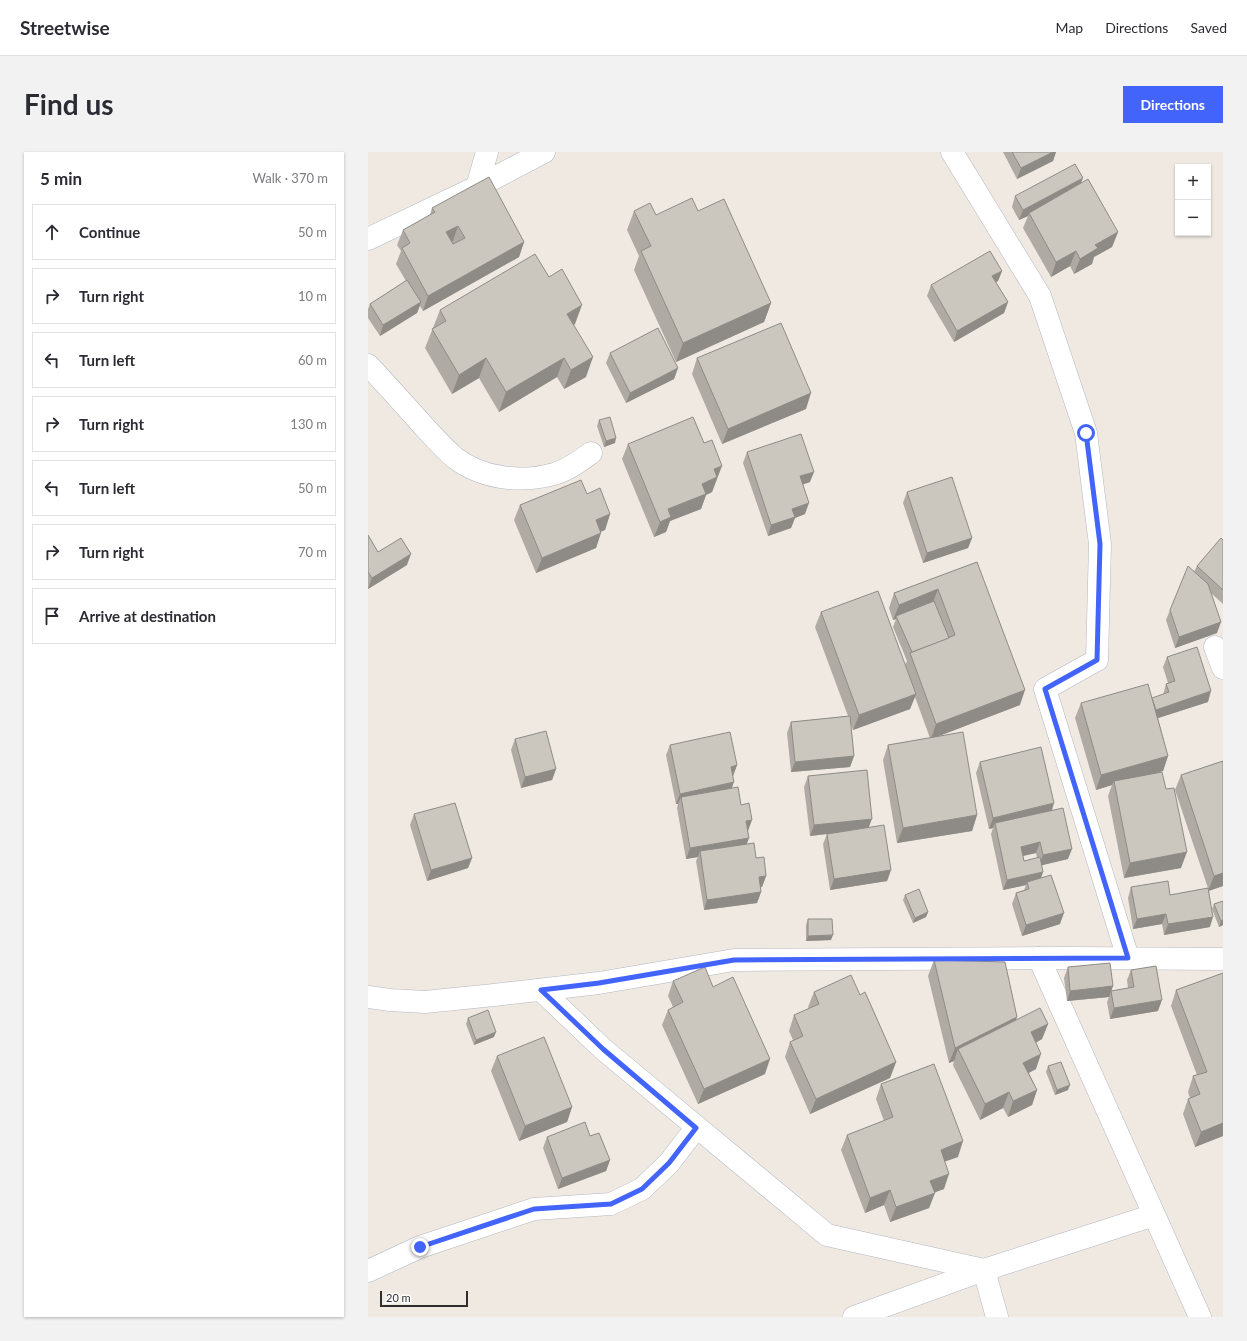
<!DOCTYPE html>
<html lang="en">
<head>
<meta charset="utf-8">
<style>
	:root { --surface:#fff; --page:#f2f2f3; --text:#2b2b33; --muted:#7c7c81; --line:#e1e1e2; --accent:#4264fb }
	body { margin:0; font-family:Lato,sans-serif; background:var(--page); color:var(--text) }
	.controls { position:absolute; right:12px; top:12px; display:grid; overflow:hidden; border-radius:0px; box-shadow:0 1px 3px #0004 }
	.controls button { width:36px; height:36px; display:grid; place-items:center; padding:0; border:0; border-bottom:1px solid var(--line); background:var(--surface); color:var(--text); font:20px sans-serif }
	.scale { position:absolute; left:12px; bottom:10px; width:88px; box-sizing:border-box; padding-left:4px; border:2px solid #2e2e2e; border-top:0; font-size:11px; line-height:14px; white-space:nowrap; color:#2e2e2e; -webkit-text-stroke:3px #fff; paint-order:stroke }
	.stop { position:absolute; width:12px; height:12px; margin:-9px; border:3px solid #4264fb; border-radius:50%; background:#fff }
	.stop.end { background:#4264fb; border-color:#fff; box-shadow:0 1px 4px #0008 }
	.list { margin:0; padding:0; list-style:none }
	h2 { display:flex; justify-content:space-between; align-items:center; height:52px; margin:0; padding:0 16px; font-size:17px }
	h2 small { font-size:13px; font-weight:400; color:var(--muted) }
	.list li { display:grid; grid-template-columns:26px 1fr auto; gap:12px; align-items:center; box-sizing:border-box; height:56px; margin:0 8px 8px; padding:0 8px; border:1px solid var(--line); border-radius:0px }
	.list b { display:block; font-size:15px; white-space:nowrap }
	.list em { font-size:13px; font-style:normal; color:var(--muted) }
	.icon { flex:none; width:22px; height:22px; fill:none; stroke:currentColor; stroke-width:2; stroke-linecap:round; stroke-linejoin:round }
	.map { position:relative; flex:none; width:855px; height:1165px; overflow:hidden; border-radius:0px }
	header { display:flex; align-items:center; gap:24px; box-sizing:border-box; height:56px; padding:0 20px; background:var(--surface); border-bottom:1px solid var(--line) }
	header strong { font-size:19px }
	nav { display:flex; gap:22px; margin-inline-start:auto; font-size:14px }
	.intro { display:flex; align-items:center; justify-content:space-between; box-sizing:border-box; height:96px; padding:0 24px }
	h1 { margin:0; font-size:28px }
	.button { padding:10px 18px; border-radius:0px; background:var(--accent); color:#fff; font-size:14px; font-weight:700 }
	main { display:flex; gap:24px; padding:0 24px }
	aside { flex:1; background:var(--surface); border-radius:0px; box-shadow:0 1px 3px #0004 }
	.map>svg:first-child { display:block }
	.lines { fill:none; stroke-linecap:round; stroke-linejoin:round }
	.minor-casing { stroke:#b4b7c1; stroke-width:23 }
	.minor { stroke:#fff; stroke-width:22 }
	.wall { fill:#afaba4; fill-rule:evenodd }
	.shaded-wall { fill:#8e8b86 }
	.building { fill:#cbc7bf; stroke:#8e8b86; fill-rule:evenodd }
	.route { stroke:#4264fb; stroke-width:5 }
</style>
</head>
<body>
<header>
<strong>Streetwise</strong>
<nav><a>Map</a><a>Directions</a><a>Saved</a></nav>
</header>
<div class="intro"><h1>Find us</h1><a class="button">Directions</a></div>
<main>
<aside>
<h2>5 min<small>Walk · 370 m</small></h2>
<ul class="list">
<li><svg class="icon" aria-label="ahead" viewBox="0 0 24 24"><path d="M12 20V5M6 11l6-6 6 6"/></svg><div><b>Continue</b></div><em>50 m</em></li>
<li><svg class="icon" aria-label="right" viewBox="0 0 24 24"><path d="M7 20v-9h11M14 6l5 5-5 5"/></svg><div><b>Turn right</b></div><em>10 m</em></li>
<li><svg class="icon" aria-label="left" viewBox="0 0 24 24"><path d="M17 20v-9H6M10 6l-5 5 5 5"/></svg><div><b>Turn left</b></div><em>60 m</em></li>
<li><svg class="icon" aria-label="right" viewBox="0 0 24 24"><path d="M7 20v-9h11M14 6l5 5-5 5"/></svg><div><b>Turn right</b></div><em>130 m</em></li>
<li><svg class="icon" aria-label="left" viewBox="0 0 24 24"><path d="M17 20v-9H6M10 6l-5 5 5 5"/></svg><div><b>Turn left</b></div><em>50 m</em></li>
<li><svg class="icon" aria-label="right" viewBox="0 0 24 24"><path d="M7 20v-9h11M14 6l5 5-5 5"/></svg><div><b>Turn right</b></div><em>70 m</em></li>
<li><svg class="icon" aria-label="arrive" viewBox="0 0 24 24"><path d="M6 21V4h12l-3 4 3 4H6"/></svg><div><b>Arrive at destination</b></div></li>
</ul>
</aside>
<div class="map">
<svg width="855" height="1165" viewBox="0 0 855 1165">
	<rect width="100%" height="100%" fill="#efe9e1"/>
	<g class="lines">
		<!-- minor casing -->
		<g class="minor-casing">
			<g id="minor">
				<polyline points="584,0 672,144 718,281 732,392 729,508 677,537 760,806"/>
				<polyline points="109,35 119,0"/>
				<polyline points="0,87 109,35 176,0"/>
				<path d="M0,213C17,231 34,250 51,269C63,282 74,295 87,306C115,327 153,331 186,322C200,318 212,309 223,301"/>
				<polyline points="847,495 855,516"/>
				<polyline points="671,806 832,1165"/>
				<polyline points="173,838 235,897 459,1083 616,1118 629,1165"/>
				<polyline points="0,845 22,848 57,850 126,843 231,831 366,808 703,806 855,807"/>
				<polyline points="0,1119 52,1095 166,1057 243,1052 274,1037 301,1011 328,976"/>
				<polyline points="486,1165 616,1118 786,1063"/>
			</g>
		</g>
		<!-- minor -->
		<use href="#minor" class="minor"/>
	</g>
	<!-- wall -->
	<g class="wall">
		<polygon points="635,0 688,0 685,9 649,27"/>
		<polygon points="713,31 750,80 744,95 726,105 724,112 706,122 702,114 683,125 655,76 660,64 651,68 644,55 647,44"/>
		<polygon points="64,56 156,90 151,105 55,159 52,154 49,161 12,184 0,166 0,157 2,152 38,129 28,112 33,99 29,93 35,78 62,63"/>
		<polygon points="266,59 288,63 330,59 403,151 396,170 308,210 266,118 271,104 259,78"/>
		<polygon points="634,119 630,129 628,130 640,150 636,161 586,190 559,144 563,133"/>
		<polygon points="72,158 207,172 206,173 218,225 196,237 189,225 131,260 111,226 84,242 57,196"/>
		<polygon points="242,201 310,216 306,227 258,251 238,211"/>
		<polygon points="329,206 438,257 354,292 324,222"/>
		<polygon points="231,268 247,291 236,295 229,274"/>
		<polygon points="260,292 349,329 348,329 344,340 338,343 333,357 302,369 298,380 286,385 254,307"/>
		<polygon points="379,300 442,330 435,332 437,362 427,366 423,376 400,384 375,311"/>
		<polygon points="539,340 604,386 600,396 555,411 535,351"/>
		<polygon points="219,342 242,362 237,378 233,379 228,396 168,421 146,368 152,353"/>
		<polygon points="0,383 10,400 39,413 0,437"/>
		<polygon points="855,388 855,452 843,441 849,481 807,496 798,468 802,458 826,420 829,414"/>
		<polygon points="609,410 652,553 571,584 609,663 604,679 529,691 515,608 520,593 562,586 547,545 542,557 485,578 483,572 486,604 482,615 423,620 419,581 423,570 480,564 447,475 453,460 537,513 539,509 525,475 528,467 525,468 521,456 526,441"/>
		<polygon points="799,505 840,550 790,566 800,604 795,619 788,621 813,716 756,726 740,644 744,633 728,638 707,566 713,551 784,546 795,543 798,532 800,531 795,515"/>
		<polygon points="147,587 188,617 184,628 153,636 143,598"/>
		<polygon points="302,593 369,613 365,624 364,636 373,653 380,679 379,679 379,692 388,706 398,724 394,735 392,735 393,740 389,751 336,758 328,709 330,705 318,707 309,656 310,652 308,652 298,603"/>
		<polygon points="855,609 855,734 841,739 842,775 796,783 794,772 765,777 760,746 763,735 802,743 840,736 807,638 813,623"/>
		<path d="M612,610L700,707L673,713L675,720L673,726L692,772L654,784L644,752L648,741L656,738L658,733L635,738L623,682L625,676L621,677L608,621ZM668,701L669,706L656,709L655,704Z"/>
		<polygon points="440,624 501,675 523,718 519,729 462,738 455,692 459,682 442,684 436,635"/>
		<polygon points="46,662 104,706 100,716 59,729 42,673"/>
		<polygon points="537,743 560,760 558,765 545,771 535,748"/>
		<polygon points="855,749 855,773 851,775 844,757 846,752"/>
		<polygon points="440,767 463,788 438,789 438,773"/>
		<polygon points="566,808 648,868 680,872 674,887 668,891 668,917 661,921 669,938 664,953 640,965 635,956 612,968 585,913 586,909 581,911 560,824"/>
		<polygon points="700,815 745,834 743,839 760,836 759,828 763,818 790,859 742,867 739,850 741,845 699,849 696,826"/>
		<polygon points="855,821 855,984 827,995 815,962 820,947 822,946 820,940 825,924 829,923 803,854 808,838"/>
		<polygon points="305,829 345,835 397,922 330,952 294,873 300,858 305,855 300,844"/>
		<polygon points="446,840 492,843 528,910 522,926 442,962 417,905 422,890 425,888 421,879 426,863 441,857 440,855"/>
		<polygon points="100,866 126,885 106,893 98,872"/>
		<polygon points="129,904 204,955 199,970 151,989 123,919"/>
		<polygon points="680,914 700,938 687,943 678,920"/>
		<polygon points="513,932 590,1005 577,1009 576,1037 567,1040 561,1056 522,1070 516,1053 497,1061 473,998 479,983 516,969 508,947"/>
		<polygon points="179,985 242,1008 238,1019 190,1037 175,996"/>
	</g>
	<!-- shaded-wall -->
	<g class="shaded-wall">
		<polygon points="685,0 688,0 685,9 649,27 653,16"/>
		<polygon points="715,26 711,36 661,61 660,64 651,68 655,58"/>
		<polygon points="90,74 85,89 73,95 78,80"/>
		<polygon points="750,80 744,95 726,105 724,112 706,122 712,107 727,93"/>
		<polygon points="156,90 151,105 55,159 60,144"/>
		<polygon points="708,99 702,114 683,125 688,110"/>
		<polygon points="634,119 630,129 621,134 624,124"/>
		<polygon points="53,150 49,161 12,184 15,173"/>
		<polygon points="640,150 636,161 586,190 589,179"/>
		<polygon points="403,151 396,170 308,210 315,191"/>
		<polygon points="214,153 207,172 192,181 199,162"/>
		<polygon points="225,205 218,225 196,237 203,218"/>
		<polygon points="118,206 111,226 84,242 91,223"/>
		<polygon points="196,206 189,225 131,260 138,240"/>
		<polygon points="310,216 306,227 258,251 262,241"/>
		<polygon points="443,241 438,257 354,292 360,277"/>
		<polygon points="248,286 247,291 236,295 238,289"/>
		<polygon points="354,314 344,340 338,343 333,357 302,369 298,380 286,385 292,370 300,357 346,317"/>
		<polygon points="446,320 442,330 428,335 432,324"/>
		<polygon points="441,351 437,362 427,366 423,376 400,384 403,373 424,357"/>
		<polygon points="242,362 237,378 222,384 228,368"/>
		<polygon points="233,381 228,396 168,421 174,406"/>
		<polygon points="604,386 600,396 555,411 559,401"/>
		<polygon points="43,402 39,413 0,437 4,426"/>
		<polygon points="570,437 564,453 528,464 528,467 525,468 531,453"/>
		<polygon points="853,470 849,481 807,496 811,485"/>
		<polygon points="657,538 652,553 563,587 568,572"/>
		<polygon points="843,539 840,550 784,568 788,558"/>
		<polygon points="548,542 542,557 485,578 491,563"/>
		<polygon points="486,604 482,615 423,620 427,610"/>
		<polygon points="800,604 795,619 747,633 746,629 744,633 728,638 733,623"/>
		<polygon points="369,613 365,624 363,615"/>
		<polygon points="188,617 184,628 153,636 157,625"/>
		<polygon points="366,630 362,641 313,645 310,652 308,652 312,642"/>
		<polygon points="686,651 683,662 627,671 625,676 621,677 625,666"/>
		<polygon points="609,663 604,679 529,691 535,676"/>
		<polygon points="504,667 500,677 442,684 446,673"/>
		<polygon points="384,668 380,679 374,680 378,669"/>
		<polygon points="381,686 377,697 332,699 330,705 318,707 322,696"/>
		<polygon points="672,690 668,701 650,705 653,695"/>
		<polygon points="704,697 700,707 671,714 675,703"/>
		<polygon points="819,700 813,716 756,726 762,711"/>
		<polygon points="104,706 100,716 59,729 63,718"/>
		<polygon points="523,718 519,729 462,738 466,727"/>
		<polygon points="675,720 671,731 659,730 658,733 635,738 639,728"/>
		<polygon points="855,721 855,734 840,739 846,724"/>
		<polygon points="398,724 394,735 387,736 391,725"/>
		<polygon points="393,740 389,751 336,758 339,748"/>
		<polygon points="560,760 558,765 545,771 547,766"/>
		<polygon points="696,761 692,772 654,784 658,773"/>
		<polygon points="798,762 794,772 765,777 769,767"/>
		<polygon points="845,765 842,775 796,783 800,772"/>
		<polygon points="855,768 855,773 851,775 853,769"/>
		<polygon points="465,783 463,788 438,789 440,784"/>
		<polygon points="745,834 741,845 699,849 702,839"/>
		<polygon points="794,848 790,859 742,867 746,856"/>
		<polygon points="649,865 644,880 590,897 586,909 581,911 587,896"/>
		<polygon points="680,872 674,887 657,896 663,880"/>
		<polygon points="128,880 126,885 106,893 108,888"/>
		<polygon points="673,902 668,917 650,926 655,911"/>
		<polygon points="402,907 397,922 330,952 336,937"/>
		<polygon points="528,910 522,926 442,962 448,947"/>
		<polygon points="702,933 700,938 687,943 689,938"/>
		<polygon points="669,938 664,953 640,965 645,949"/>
		<polygon points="641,940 635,956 612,968 617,952"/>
		<polygon points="204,955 199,970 151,989 157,974"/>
		<polygon points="855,971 855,984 827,995 833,980"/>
		<polygon points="595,989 590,1005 567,1013 573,998"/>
		<polygon points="242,1008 238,1019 190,1037 194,1026"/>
		<polygon points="581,1022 576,1037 557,1044 562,1029"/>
		<polygon points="522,1038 516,1053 497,1061 502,1046"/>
		<polygon points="567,1041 561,1056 522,1070 528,1055"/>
	</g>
	<!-- building -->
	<g class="building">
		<polygon points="644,0 685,0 653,16"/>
		<polygon points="707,12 715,26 655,58 647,44"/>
		<path d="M121,25L156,90L60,144L34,96L42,91L35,78L67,60L64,56ZM90,74L97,86L85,92L78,80Z"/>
		<polygon points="720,27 750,80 727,93 730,96 712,107 708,99 688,110 661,61"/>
		<polygon points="324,46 330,59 356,47 403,151 315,191 273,99 283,94 266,59 282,51 288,63"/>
		<polygon points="622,99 634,119 624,124 640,150 589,179 563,133"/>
		<polygon points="167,102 181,125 194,117 214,153 199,162 225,205 203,218 196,206 138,240 118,206 91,223 64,177 78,169 72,158"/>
		<polygon points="39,128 53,150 15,173 2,152"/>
		<polygon points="413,171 443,241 360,277 329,206"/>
		<polygon points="290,176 310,216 262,241 242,201"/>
		<polygon points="242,265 248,286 238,289 231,268"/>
		<polygon points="325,265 336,291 344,288 354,314 346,317 349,325 334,332 338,342 300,357 303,365 292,370 260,292"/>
		<polygon points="433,282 446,320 432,324 441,351 424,357 427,365 403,373 379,300"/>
		<polygon points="584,325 604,386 559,401 539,340"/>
		<polygon points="213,328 219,342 232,336 242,362 228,368 233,381 174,406 152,353"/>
		<polygon points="0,383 10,400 33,386 43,402 4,426 0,420"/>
		<polygon points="853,386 855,388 855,438 829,414"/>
		<polygon points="609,410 657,538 568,572 542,501 587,483 570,437 531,453 526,441"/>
		<polygon points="820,414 840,432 853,470 811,485 802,458"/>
		<polygon points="510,439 548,542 491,563 453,460"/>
		<polygon points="566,449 581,486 544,500 528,464"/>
		<polygon points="829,495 843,539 788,558 784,546 801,540 798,532 807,529 799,505"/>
		<polygon points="780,532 800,604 733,623 713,551"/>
		<polygon points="482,564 486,604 427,610 423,570"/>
		<polygon points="178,579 188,617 157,625 147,587"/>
		<polygon points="362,580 369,613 363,615 366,630 312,642 302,593"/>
		<polygon points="595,580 609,663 535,676 520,593"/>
		<polygon points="673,595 686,651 625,666 612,610"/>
		<polygon points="855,609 855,721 846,724 813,623"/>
		<polygon points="499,618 504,667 446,673 440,624"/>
		<polygon points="794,620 798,637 806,636 819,700 762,711 746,629"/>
		<polygon points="370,635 373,653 381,651 384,668 378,669 381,686 322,696 313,645"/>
		<polygon points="87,651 104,706 63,718 46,662"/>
		<polygon points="695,656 704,697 675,703 672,690 653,695 656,709 672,705 675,720 639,728 627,671"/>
		<polygon points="516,673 523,718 466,727 459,682"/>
		<polygon points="386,691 388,706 396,705 398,724 391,725 393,740 339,748 332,699"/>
		<polygon points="683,723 696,761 658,773 648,741 661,737 659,730"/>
		<polygon points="800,729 802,743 840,736 845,765 800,772 798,762 769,767 763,735"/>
		<polygon points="551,737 560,760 547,766 537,743"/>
		<polygon points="855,749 855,768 853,769 846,752"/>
		<polygon points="440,767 464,767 465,783 440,784"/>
		<polygon points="566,808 637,810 649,865 587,896"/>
		<polygon points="742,811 745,834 702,839 700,815"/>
		<polygon points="788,814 794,848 746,856 743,839 766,835 763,818"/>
		<polygon points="337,815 345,835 365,825 402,907 336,937 300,858 315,850 305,829"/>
		<polygon points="855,821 855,971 833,980 820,947 832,942 825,924 839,920 808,838"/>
		<polygon points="483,823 492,843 497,840 528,910 448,947 422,890 435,884 426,863 451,852 446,840"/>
		<polygon points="672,856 680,872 663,880 673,902 655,911 669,938 645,949 641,940 617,952 590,897"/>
		<polygon points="120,858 128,880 108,888 100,866"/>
		<polygon points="176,885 204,955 157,974 129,904"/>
		<polygon points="693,910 702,933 689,938 680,914"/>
		<polygon points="566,912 595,989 573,998 581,1022 562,1029 567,1041 528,1055 522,1038 502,1046 479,983 525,965 513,932"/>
		<polygon points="217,970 222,984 231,981 242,1008 194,1026 179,985"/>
	</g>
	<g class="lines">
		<!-- route -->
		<polyline class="route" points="52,1095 166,1057 243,1052 274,1037 301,1011 328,976 235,897 173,838 231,831 366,808 760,806 677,537 729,508 732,392 718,281"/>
	</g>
</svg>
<div class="controls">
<button>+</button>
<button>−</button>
</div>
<div class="scale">20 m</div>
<div class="stop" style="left:718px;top:281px"></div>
<div class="stop end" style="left:52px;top:1095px"></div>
</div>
</main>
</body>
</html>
